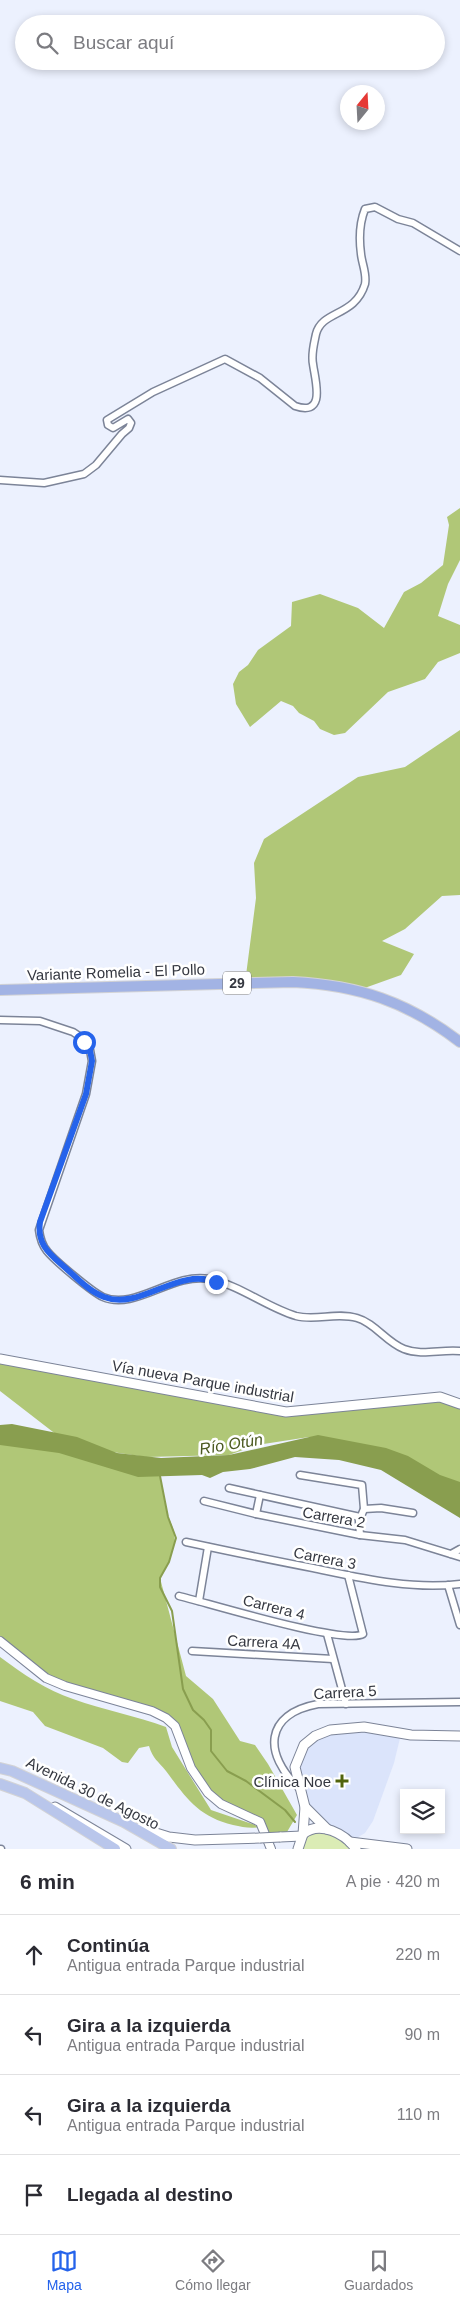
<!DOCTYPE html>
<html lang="es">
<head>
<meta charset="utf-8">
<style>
	:root { --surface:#fff; --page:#f7f7f7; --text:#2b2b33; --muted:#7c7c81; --line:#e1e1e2; --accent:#2563eb }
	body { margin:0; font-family:Arial,sans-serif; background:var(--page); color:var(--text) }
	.controls { position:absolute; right:15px; bottom:15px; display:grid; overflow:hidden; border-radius:0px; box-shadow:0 2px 8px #0003 }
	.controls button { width:45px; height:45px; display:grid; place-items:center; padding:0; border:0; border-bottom:1px solid var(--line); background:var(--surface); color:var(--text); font:25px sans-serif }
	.compass { position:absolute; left:340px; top:85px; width:45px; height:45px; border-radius:50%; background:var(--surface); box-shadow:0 2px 8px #0003; rotate:18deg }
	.stop { position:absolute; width:15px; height:15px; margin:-11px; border:4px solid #2563eb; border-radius:50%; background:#fff }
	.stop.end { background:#2563eb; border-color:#fff; box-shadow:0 1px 5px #0008 }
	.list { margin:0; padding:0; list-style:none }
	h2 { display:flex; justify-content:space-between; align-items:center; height:65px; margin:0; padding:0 20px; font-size:21px }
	h2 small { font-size:16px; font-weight:400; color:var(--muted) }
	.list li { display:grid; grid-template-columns:32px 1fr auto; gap:15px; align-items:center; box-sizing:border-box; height:80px; padding:0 20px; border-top:1px solid var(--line) }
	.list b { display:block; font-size:19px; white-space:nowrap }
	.list p { margin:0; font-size:16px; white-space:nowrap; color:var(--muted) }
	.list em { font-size:16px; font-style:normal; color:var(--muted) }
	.icon { flex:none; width:28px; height:28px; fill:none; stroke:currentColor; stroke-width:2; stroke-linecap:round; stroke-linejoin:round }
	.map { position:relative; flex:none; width:460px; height:1849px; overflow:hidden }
	.search { position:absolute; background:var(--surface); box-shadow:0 2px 8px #0003; left:15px; right:15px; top:15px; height:55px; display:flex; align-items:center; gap:12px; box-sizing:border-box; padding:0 18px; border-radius:28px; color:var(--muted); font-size:19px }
	.sheet { height:385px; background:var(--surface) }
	nav { display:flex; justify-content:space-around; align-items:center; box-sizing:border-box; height:70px; border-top:1px solid var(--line); background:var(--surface); font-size:14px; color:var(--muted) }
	nav a { display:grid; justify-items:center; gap:2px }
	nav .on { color:var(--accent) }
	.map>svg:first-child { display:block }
	.built { fill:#dbe4fb }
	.green { fill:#dbecb5 }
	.forest { fill:#b0c777 }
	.water { fill:#899e4f }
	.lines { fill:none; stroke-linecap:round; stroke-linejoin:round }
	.stream { stroke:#899e4f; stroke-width:2 }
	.minor-casing { stroke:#7c8498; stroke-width:9 }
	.tertiary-casing { stroke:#7c8498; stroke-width:10 }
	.secondary-casing { stroke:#7c8498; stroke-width:11 }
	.primary-casing { stroke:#d3d3d5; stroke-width:12 }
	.trunk-casing { stroke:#d3d3d5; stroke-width:12 }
	.minor { stroke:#fff; stroke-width:6 }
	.tertiary { stroke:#fff; stroke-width:8 }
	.secondary { stroke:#fff; stroke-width:9 }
	.primary { stroke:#b9c6eb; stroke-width:10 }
	.trunk { stroke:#a2b3e4; stroke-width:10 }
	.secondary-bridge-casing { stroke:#7c8498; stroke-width:11; stroke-linecap:butt }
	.secondary-bridge { stroke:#fff; stroke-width:9 }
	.route { stroke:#2563eb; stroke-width:6 }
	.poi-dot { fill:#51640d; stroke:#fff; stroke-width:2 }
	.labels { text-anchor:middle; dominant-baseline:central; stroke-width:5; stroke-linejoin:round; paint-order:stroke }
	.shield { fill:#fff; stroke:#72747a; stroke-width:1 }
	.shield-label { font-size:14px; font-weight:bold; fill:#353841 }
	.street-label { font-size:15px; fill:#353841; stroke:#fff }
	.poi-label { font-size:15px; fill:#353841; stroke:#fff; text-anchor:end }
	.water-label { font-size:16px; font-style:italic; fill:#4b5920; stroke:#fff }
</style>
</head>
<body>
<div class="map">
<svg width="460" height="1849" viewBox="0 0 460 1849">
	<rect width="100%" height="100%" fill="#ecf1fe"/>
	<!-- built -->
	<polygon class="built" points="342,1728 401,1734 394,1763 373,1821 365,1833 350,1842 305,1807 296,1776 304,1745"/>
	<!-- green -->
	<polygon class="green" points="323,1828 356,1849 298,1849 299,1840"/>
	<!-- forest -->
	<g class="forest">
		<polygon points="460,508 460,560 448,584 438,616 460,625 460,653 438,662 425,679 388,692 345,733 334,735 320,729 314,721 299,713 293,706 281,701 250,727 236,704 233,684 239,672 248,665 258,650 291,626 292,602 320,594 358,608 384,628 404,592 421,583 443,565 449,525 447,517"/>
		<polygon points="460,730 460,895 442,896 405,929 382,941 414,954 401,975 359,990 245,983 256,898 254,863 264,839 358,777 405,767"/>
		<path d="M0,1360L286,1412L440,1397L460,1404V1491L309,1437L257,1445L229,1455L146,1457L85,1448L158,1468L167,1513L174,1531L175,1542L169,1562L160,1578L186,1676L213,1699L240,1741L255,1745L268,1764L297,1815L287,1832H265L260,1827C250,1829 243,1827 233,1825C199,1817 186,1798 166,1771C158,1761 153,1759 149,1746L139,1748L128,1763L122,1762L103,1748L45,1726L33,1712L0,1701V1657C23,1674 46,1690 73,1699C104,1710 136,1716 166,1727L172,1747L211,1810L258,1826L251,1817L224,1806L205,1789L174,1726L152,1711L46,1678L0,1643V1439L75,1449L0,1391Z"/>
	</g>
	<!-- water -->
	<polygon class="water" points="12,1424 77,1437 117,1453 161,1458 229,1455 318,1435 386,1448 408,1456 440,1475 460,1482 460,1518 381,1470 339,1460 295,1457 250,1469 223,1472 210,1478 202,1475 138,1477 59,1453 0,1445 0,1425"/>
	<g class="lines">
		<!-- stream -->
		<polyline class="stream" points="160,1476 168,1517 176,1538 169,1562 160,1578 160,1587 172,1611 183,1689 193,1710 204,1720 211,1730 211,1751 227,1771 246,1781 285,1810 295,1822"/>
		<!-- minor casing -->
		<g class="minor-casing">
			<g id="minor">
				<path d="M0,480L44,483L84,474L96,465L122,434L129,428L131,423L128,419L113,428L108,425L107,420L153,392L225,359L260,378L295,406C327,417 315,380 313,364C311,354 314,344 316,334C322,310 355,317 365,284C367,274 362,264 361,254C359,239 359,224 365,209L375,207L398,219L413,223L460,251"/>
				<path d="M0,1020L40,1021L73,1032L79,1036L90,1050L92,1061L86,1094L39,1230C40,1238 42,1245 47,1251C54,1260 92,1292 103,1297C135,1311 173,1272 209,1279C240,1285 266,1307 296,1316C316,1321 337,1312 357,1318C375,1323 386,1342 404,1349C422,1356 441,1349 460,1351"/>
				<polyline points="300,1475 362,1485 364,1509 359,1521 360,1535"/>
				<polyline points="229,1488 360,1517"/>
				<polyline points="204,1501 256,1514 360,1535 405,1540 460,1557"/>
				<polyline points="364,1509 381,1508 413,1513"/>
				<polyline points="256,1514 260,1495"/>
				<path d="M186,1542C228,1551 271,1560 313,1568C361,1578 411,1590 460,1584"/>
				<polyline points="451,1554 460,1549"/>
				<polyline points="448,1585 460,1625"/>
				<path d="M179,1596C208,1603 344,1645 363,1634L348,1575"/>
				<polyline points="199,1601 208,1547"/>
				<polyline points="327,1634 346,1704"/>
				<polyline points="192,1651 333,1659"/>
				<path d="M299,1788C263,1754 264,1714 318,1704L460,1702"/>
				<polyline points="0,1849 1,1849"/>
			</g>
		</g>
		<!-- tertiary casing -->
		<g class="tertiary-casing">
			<polyline id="tertiary" points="0,1641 46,1678 65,1686 152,1711 166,1718 175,1726 191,1768 208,1793 221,1804 260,1822 271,1849"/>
		</g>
		<!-- secondary casing -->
		<g class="secondary-casing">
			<g id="secondary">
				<polyline points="0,1359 286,1412 440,1397 460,1404"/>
				<polyline points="55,1807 126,1849"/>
				<polyline points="305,1807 327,1829"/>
				<polyline points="140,1828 169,1837 195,1840 260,1838"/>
				<polyline points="303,1834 305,1807 295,1767 304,1745 315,1736 330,1730 364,1727 411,1735 460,1736"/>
				<polyline points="280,1837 302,1836"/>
				<polyline points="350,1842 407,1849"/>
				<path d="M298,1849L303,1834C320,1820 345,1834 356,1849"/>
			</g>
		</g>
		<!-- primary casing -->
		<g class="primary-casing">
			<g id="primary">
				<polyline points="0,1768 12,1771 124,1822 171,1849"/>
				<polyline points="0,1784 25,1793 115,1849"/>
			</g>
		</g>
		<!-- trunk casing -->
		<g class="trunk-casing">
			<path id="trunk" d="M0,990L293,982C358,985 408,1002 460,1042"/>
		</g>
		<!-- minor -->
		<use href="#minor" class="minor"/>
		<!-- tertiary -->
		<use href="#tertiary" class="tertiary"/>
		<!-- secondary -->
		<use href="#secondary" class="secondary"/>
		<!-- primary -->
		<use href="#primary" class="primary"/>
		<!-- trunk -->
		<use href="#trunk" class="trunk"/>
		<!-- secondary-bridge casing -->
		<g class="secondary-bridge-casing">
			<polyline id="secondary-bridge" points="260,1838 280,1837"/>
		</g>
		<!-- secondary-bridge -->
		<use href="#secondary-bridge" class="secondary-bridge"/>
	</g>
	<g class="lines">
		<!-- route -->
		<path class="route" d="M84,1042L90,1050L92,1061L86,1094L40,1222C37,1242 47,1252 61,1264C74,1275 88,1291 104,1297C140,1311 177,1267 216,1282"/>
	</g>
	<!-- markers -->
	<path class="poi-dot" d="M339.5 1773.5h5v5h5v5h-5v5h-5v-5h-5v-5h5z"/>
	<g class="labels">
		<!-- shield labels -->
		<rect class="shield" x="223" y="971.5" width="28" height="23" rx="4"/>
		<g class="shield-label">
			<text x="237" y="983">29</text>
		</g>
		<!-- street labels -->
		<g class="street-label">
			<text transform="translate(116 972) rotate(-2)">Variante Romelia - El Pollo</text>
			<text transform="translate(203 1381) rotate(10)">Vía nueva Parque industrial</text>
			<text transform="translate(334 1517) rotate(10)">Carrera 2</text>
			<text transform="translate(325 1558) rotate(11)">Carrera 3</text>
			<text transform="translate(274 1607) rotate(14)">Carrera 4</text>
			<text transform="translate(264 1642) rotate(3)">Carrera 4A</text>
			<text transform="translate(345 1692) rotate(-3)">Carrera 5</text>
			<text transform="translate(93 1793) rotate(26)">Avenida 30 de Agosto</text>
		</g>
		<!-- poi labels -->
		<g class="poi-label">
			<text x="331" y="1781">Clínica Noe</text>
		</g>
		<!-- water labels -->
		<g class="water-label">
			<text transform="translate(231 1444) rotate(-9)">Río Otún</text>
		</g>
	</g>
</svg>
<div class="controls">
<button><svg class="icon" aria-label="layers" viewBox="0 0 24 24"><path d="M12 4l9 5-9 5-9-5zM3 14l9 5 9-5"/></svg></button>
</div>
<svg class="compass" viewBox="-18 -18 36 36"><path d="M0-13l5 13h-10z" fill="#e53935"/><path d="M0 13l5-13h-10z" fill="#7c7c81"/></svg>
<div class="stop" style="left:84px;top:1042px"></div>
<div class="stop end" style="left:216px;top:1282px"></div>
<div class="search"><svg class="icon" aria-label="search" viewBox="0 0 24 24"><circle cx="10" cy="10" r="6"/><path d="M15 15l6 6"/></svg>Buscar aquí</div>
</div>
<section class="sheet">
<h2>6 min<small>A pie · 420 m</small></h2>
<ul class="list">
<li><svg class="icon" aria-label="ahead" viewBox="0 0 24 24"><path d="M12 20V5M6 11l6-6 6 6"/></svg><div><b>Continúa</b><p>Antigua entrada Parque industrial</p></div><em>220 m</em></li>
<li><svg class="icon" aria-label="left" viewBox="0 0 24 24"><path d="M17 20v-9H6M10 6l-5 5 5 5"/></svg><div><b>Gira a la izquierda</b><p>Antigua entrada Parque industrial</p></div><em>90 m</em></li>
<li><svg class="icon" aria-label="left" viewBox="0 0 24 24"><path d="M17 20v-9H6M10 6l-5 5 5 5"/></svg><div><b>Gira a la izquierda</b><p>Antigua entrada Parque industrial</p></div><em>110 m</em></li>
<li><svg class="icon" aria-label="arrive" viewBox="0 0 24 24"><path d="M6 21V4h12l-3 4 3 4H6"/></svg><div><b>Llegada al destino</b></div></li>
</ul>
</section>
<nav>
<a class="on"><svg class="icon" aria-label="map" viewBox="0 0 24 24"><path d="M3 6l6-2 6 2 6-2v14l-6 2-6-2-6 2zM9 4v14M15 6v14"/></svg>Mapa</a>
<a><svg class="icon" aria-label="directions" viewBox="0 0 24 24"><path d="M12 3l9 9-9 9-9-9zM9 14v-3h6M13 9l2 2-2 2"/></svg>Cómo llegar</a>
<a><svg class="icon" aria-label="saved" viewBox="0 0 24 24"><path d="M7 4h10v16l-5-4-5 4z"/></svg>Guardados</a>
</nav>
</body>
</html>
